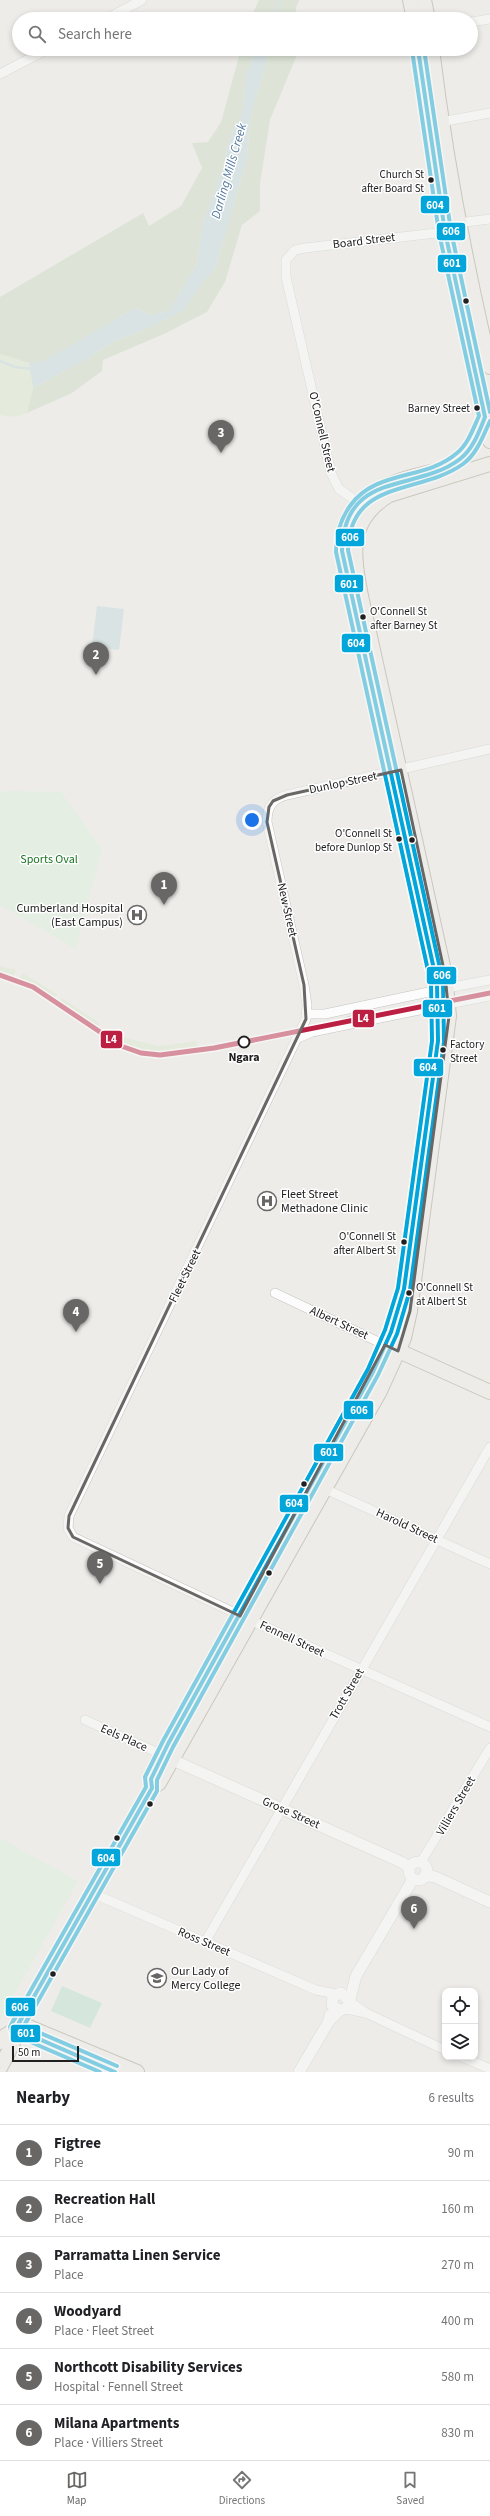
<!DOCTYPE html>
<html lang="en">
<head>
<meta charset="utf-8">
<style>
	:root { --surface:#fff; --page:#f6f6f6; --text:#202124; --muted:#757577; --line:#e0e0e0; --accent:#686766 }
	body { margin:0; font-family:"Source Sans 3",sans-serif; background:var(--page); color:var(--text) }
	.controls { position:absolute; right:12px; bottom:12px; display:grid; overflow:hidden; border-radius:8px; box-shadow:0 2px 6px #0003 }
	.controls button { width:36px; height:36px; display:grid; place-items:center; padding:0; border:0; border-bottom:1px solid var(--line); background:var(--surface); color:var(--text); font:20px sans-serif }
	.scale { position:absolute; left:12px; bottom:10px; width:67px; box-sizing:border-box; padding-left:4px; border:2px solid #202020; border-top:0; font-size:11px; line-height:14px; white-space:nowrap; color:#202020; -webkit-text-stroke:3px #fff; paint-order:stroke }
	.you { position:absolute; left:252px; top:820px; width:14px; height:14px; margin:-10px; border:3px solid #fff; border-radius:50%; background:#1a73e8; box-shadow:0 0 0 6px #1a73e833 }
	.badge { display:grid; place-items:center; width:26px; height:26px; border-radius:50%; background:var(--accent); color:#fff; font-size:13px; font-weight:700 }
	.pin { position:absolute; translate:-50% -33px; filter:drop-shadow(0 1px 2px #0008) }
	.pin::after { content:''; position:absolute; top:21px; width:14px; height:12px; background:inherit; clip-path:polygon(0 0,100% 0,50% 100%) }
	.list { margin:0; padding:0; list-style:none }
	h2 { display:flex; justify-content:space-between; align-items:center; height:52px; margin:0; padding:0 16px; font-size:17px }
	h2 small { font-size:13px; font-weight:400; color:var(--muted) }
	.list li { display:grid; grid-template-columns:26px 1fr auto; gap:12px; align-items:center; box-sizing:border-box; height:56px; padding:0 16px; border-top:1px solid var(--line) }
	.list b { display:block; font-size:15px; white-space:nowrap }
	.list p { margin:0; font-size:13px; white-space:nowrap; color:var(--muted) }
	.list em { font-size:13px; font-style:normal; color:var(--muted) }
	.icon { flex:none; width:22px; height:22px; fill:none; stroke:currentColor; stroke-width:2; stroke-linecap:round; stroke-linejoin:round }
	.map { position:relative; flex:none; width:490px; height:2072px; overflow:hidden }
	.search { position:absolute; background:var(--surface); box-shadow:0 2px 6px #0003; left:12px; right:12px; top:12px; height:44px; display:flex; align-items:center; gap:10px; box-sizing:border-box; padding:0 14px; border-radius:22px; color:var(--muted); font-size:15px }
	.sheet { height:388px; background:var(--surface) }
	nav { display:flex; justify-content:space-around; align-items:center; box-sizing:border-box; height:56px; border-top:1px solid var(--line); background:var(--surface); font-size:11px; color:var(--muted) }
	nav a { display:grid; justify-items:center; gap:2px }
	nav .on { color:var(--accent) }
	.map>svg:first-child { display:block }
	.grass { fill:#dae7cc }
	.forest { fill:#cad9c1 }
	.park { fill:#daf0da }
	.pitch { fill:#b9dfcf }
	.water { fill:#c0d7dc }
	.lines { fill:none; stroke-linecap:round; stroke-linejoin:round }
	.stream { stroke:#c0d7dc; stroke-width:2.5 }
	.minor-casing { stroke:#c3c3c1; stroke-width:10 }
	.tertiary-casing { stroke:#c3c3c1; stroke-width:12 }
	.primary-casing { stroke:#a19988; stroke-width:16 }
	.minor { stroke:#fcfcfc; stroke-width:9 }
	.tertiary { stroke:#fcfcfc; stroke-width:11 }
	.primary { stroke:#f0ece6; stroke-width:14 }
	.tram { stroke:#cbcbca; stroke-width:1 }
	.bus-1-casing { stroke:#fff; stroke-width:7 }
	.bus-2-casing { stroke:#fff; stroke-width:7 }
	.bus-3-casing { stroke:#fff; stroke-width:7 }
	.bus-1 { stroke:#03a6da; stroke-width:4 }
	.bus-2 { stroke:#03a6da; stroke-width:4 }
	.bus-3 { stroke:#03a6da; stroke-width:4 }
	.rail-1-casing { stroke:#fff; stroke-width:8 }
	.rail-1 { stroke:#bb2043; stroke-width:5 }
	.marked { fill:none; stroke:#686766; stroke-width:3; stroke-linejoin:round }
	.bus-dot { fill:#202020; stroke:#fff; stroke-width:1.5 }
	.stop-dot { fill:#fff; stroke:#202020; stroke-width:2 }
	.labels { text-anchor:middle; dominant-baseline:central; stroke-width:3; stroke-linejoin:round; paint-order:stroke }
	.bus-label { font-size:11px; fill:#202020; stroke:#fff; text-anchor:end }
	.street-label { font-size:12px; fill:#202020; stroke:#fff }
	.park-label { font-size:12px; fill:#197320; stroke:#fff }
	.poi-label { font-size:12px; fill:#202020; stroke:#fff; text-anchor:start }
	.stop-label { font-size:12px; font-weight:bold; fill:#202020; stroke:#fff }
	.water-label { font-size:13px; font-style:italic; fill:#54799e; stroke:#fff }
	.line-badge { stroke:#fff; stroke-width:1.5 }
	.badge-label { font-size:11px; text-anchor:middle; font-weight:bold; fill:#fff }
</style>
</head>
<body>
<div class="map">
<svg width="490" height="2072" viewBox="0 0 490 2072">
	<rect width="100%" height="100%" fill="#edece9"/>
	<!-- grass -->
	<g class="grass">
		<polygon points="0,354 29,363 33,388 27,413 15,417 0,415"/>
		<polygon points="0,966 16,970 12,981 0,977"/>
		<polygon points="22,973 57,994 51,1002 18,983"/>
		<polygon points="62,998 99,1023 97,1033 56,1006"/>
		<path d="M122,1037L159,1046L196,1041L199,1052C171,1057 149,1060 123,1049Z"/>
	</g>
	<!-- forest -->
	<g class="forest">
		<polygon points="259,0 299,0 296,8 297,19 250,19"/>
		<polygon points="241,49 257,49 246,75 243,109 230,138 223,168 203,224 197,264 169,311 151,315 135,308 44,361 29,363 0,354 0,297 143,213 149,226 181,206 202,168 192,143 208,142 221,122"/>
		<polygon points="268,49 299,50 270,120 260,184 260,211 242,225 225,282 207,312 164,334 103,360 102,371 72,393 27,413 33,388 87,359 114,341 146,329 184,310 201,284 215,269 247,158 250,118 266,63"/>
	</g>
	<!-- park -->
	<g class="park">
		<polygon points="6,791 61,792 102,849 76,949 0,905 0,794"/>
		<polygon points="0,1838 78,1881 0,2020"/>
	</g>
	<!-- pitch -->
	<polygon class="pitch" points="62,1986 102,2003 90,2028 51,2011"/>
	<!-- water -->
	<g class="water">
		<polygon points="257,49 268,49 266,63 250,118 247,158 215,269 201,284 184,310 146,329 114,341 87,359 33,388 29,363 44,361 135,308 151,315 169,311 197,264 203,224 223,168 230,138 243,109 246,75"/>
		<polygon points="97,606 124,609 119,650 92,647"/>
	</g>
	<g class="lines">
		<!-- stream -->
		<g class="stream">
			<polyline points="273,19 280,0"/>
			<polyline points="0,361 15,367 33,369"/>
		</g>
		<!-- minor casing -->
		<g class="minor-casing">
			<g id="minor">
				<polyline points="106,19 142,0"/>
				<polyline points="471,22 490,19"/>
				<polyline points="0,74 48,49"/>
				<polyline points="441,122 490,113"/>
				<polyline points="458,223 490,219"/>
				<polyline points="359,503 339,489 331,473 286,277 286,260 295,250 305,248 445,232"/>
				<path d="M490,749L287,795C272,799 267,807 267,822L304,985L307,1005L306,1019L69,1516L68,1528L73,1537L250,1620L490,1727"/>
				<polyline points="447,988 490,980"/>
				<polyline points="448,1004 490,996"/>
				<polyline points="307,1014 325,1014 438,990"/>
				<polyline points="298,1038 312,1032 439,1006"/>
				<polyline points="275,1293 385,1345"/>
				<polyline points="323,1488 490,1564"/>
				<polyline points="85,1720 163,1755"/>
				<polyline points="421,1862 490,1748"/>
				<polyline points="92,1893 316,1990 336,1994"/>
				<polyline points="205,1942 490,1447"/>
				<polyline points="349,2001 366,2013"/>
				<polyline points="346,2009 366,2013 445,2050"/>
				<polyline points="462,2057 490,2069"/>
			</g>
		</g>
		<!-- tertiary casing -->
		<g class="tertiary-casing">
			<g id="tertiary">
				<polyline points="166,1757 401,1862 409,1867"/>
				<circle cx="418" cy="1871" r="9"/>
				<polyline points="425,1875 435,1877 490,1902"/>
				<polyline points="339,2011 332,2005 333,1996 341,1993 349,2000"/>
				<polyline points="329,2021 339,2011 348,2007 356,1976 413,1879"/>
				<polyline points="299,2072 329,2021 330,2015"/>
			</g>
		</g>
		<!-- primary casing -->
		<g class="primary-casing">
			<g id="primary">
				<polyline points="410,0 414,19"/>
				<polyline points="424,0 428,19"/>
				<polyline points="418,49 445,232 490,441"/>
				<path d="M432,49C445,156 465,261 490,367"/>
				<path d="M350,585C347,571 341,554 342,540C346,500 382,485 415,476C430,472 448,469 460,459C473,448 478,432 485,417"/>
				<polyline points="386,750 399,809"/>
				<polyline points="410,859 437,983 438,1041"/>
				<polyline points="390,1347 490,1392"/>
				<polyline points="156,1769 373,1372 398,1312 406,1274"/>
				<polyline points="19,2023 137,2072"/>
				<polyline points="0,2042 3,2037 16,2029"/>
				<path d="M0,2068L13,2043L16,2029L26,2010L152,1788L159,1783L380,1391L404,1338L410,1311L449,1016L445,975L361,596C353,554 347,521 389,495L490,464"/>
			</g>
		</g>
		<!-- minor -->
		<use href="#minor" class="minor"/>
		<!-- tertiary -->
		<use href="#tertiary" class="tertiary"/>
		<!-- primary -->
		<use href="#primary" class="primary"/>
		<!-- tram -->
		<polyline class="tram" points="323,1026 356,1014"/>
		<!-- bus-1 casing -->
		<g class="bus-1-casing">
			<g id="bus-1">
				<polyline points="28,2005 16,2029 115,2072"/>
				<path d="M19,2023L152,1788L151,1779L168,1744L373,1372L391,1332L404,1289L438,1041L437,983L342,551C344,469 416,493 460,459C473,449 479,432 485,417L445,232L418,49"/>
			</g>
		</g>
		<!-- bus-2 casing -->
		<g class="bus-2-casing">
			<g id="bus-2">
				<polyline points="424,49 451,231 490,412"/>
				<polyline points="23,2002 10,2027 12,2034 100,2072"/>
				<path d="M24,2026L157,1791V1780L173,1747L378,1375L397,1334L410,1290L444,1042L443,982L348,550C350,478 420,495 463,464C477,454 483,436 490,421"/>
			</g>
		</g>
		<!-- bus-3 casing -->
		<g class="bus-3-casing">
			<g id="bus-3">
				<polyline points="33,2008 24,2026 117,2066"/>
				<path d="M14,2020L146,1787L145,1777L163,1741L368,1369L385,1330L398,1288L432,1041L431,984L336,552C336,536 340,520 350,506C376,469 425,481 457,453C468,444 473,429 479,416L439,233L412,50"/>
			</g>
		</g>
		<!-- bus-1 -->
		<use href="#bus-1" class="bus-1"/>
		<!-- bus-2 -->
		<use href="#bus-2" class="bus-2"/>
		<!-- bus-3 -->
		<use href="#bus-3" class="bus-3"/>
		<!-- rail-1 casing -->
		<g class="rail-1-casing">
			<polyline id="rail-1" points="0,975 33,987 121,1046 141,1053 160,1055 214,1048 490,993"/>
		</g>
		<!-- rail-1 -->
		<use href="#rail-1" class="rail-1"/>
	</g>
	<!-- marked area -->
	<path d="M0 0H490V2072H0ZM401,770L445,975L449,1016L410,1311L398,1351L385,1345L240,1616L73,1537L68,1528L69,1516L306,1019L304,985L267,822L269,807L273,801L287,795Z" fill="#edece9" fill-opacity=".55" fill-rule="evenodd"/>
	<path class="marked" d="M401,770L445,975L449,1016L410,1311L398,1351L385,1345L240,1616L73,1537L68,1528L69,1516L306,1019L304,985L267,822L269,807L273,801L287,795Z"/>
	<!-- icons -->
	<defs>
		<g id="hospital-ring" transform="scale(1)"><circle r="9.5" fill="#fff" stroke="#686766" stroke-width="1.5"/><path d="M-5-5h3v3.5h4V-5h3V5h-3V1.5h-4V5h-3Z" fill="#686766"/></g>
		<g id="school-ring" transform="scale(1)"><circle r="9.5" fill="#fff" stroke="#686766" stroke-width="1.5"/><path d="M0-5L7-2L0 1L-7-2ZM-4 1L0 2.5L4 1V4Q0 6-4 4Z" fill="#686766"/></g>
	</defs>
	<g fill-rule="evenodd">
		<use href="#hospital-ring" x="137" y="915"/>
		<use href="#hospital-ring" x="267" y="1201"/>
		<use href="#school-ring" x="157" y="1978"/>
	</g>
	<!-- markers -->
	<g class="bus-dot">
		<circle cx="431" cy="180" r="3.5"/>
		<circle cx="466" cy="301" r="3.5"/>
		<circle cx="477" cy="408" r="3.5"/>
		<circle cx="363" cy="617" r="3.5"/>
		<circle cx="399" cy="839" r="3.5"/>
		<circle cx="412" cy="840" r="3.5"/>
		<circle cx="443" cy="1050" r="3.5"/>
		<circle cx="404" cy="1242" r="3.5"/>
		<circle cx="409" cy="1293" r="3.5"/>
		<circle cx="304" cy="1484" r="3.5"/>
		<circle cx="269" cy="1573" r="3.5"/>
		<circle cx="150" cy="1804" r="3.5"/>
		<circle cx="117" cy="1838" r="3.5"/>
		<circle cx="53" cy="1974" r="3.5"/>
	</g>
	<circle class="stop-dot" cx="244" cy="1042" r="5.5"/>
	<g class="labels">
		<!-- bus labels -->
		<g class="bus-label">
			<text x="424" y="174">Church St<tspan x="424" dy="14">after Board St</tspan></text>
			<text x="470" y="408">Barney Street</text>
			<text x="370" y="611" text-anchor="start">O'Connell St<tspan x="370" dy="14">after Barney St</tspan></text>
			<text x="392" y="833">O'Connell St<tspan x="392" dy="14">before Dunlop St</tspan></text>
			<text x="450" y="1044" text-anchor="start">Factory<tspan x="450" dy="14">Street</tspan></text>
			<text x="396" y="1236">O'Connell St<tspan x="396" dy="14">after Albert St</tspan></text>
			<text x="416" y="1287" text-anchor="start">O'Connell St<tspan x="416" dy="14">at Albert St</tspan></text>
		</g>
		<!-- street labels -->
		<g class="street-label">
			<text transform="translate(364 241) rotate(-7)">Board Street</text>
			<text transform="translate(322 432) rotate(77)">O'Connell Street</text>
			<text transform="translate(343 783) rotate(-12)">Dunlop Street</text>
			<text transform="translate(287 910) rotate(77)">New Street</text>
			<text transform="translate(185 1276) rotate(-64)">Fleet Street</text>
			<text transform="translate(339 1323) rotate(25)">Albert Street</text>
			<text transform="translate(407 1526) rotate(25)">Harold Street</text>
			<text transform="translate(292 1639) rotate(25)">Fennell Street</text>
			<text transform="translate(347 1694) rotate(-60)">Trott Street</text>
			<text transform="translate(124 1738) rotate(24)">Eels Place</text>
			<text transform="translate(456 1806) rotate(-60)">Villiers Street</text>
			<text transform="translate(291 1813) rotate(24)">Grose Street</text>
			<text transform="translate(204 1942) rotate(23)">Ross Street</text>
		</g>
		<!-- park labels -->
		<g class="park-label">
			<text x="49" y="859">Sports Oval</text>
		</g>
		<!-- poi labels -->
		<g class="poi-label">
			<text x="123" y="908" text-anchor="end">Cumberland Hospital<tspan x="123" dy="14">(East Campus)</tspan></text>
			<text x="281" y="1194">Fleet Street<tspan x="281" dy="14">Methadone Clinic</tspan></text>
			<text x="171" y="1971">Our Lady of<tspan x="171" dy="14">Mercy College</tspan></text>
		</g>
		<!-- stop labels -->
		<g class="stop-label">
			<text x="244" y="1057">Ngara</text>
		</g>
		<!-- water labels -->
		<g class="water-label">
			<text transform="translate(229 171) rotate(-74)">Darling Mills Creek</text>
		</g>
	</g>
	<g class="line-badge">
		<rect x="420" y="195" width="30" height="19" rx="4" fill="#03a6da"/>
		<rect x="436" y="222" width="30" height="19" rx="4" fill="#03a6da"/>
		<rect x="437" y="254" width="30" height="19" rx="4" fill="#03a6da"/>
		<rect x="335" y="528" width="30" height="19" rx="4" fill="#03a6da"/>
		<rect x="334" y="574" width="30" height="19" rx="4" fill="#03a6da"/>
		<rect x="341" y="633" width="30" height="20" rx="4" fill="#03a6da"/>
		<rect x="426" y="966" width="31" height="19" rx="4" fill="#03a6da"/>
		<rect x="422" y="999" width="31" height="19" rx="4" fill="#03a6da"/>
		<rect x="352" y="1009" width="23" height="19" rx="4" fill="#bb2043"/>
		<rect x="100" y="1030" width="23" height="19" rx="4" fill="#bb2043"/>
		<rect x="413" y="1058" width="31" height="19" rx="4" fill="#03a6da"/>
		<rect x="343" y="1400" width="31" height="20" rx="4" fill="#03a6da"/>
		<rect x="313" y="1443" width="31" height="19" rx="4" fill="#03a6da"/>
		<rect x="279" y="1494" width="30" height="19" rx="4" fill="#03a6da"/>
		<rect x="91" y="1848" width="30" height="19" rx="4" fill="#03a6da"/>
		<rect x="5" y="1997" width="31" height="20" rx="4" fill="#03a6da"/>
		<rect x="10" y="2024" width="31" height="19" rx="4" fill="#03a6da"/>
	</g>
	<g class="badge-label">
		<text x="435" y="209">604</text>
		<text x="451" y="235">606</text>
		<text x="452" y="267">601</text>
		<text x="350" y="541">606</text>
		<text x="349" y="588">601</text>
		<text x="356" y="647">604</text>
		<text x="442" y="979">606</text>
		<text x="437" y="1012">601</text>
		<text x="363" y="1022">L4</text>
		<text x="111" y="1043">L4</text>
		<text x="428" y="1071">604</text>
		<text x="359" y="1414">606</text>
		<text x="329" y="1456">601</text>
		<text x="294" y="1507">604</text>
		<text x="106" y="1862">604</text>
		<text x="20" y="2011">606</text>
		<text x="26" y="2037">601</text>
	</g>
</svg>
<div class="controls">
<button><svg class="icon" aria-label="locate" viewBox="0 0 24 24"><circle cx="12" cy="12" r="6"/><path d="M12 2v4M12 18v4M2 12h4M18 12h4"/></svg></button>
<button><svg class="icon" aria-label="layers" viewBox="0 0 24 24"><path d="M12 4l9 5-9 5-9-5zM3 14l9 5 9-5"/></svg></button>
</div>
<div class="scale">50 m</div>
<div class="you"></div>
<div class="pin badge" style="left:164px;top:905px">1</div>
<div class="pin badge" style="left:96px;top:675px">2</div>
<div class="pin badge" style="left:221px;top:453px">3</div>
<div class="pin badge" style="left:76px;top:1332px">4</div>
<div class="pin badge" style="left:100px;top:1584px">5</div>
<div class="pin badge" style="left:414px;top:1929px">6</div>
<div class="search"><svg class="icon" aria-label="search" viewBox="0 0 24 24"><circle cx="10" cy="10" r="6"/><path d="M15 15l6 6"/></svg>Search here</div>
</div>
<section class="sheet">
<h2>Nearby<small>6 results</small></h2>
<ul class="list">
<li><span class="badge">1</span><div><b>Figtree</b><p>Place</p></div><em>90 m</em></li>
<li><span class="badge">2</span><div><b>Recreation Hall</b><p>Place</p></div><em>160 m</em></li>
<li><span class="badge">3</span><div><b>Parramatta Linen Service</b><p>Place</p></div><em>270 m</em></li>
<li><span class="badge">4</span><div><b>Woodyard</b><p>Place · Fleet Street</p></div><em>400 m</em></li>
<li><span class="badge">5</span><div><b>Northcott Disability Services</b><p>Hospital · Fennell Street</p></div><em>580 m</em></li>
<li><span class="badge">6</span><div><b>Milana Apartments</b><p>Place · Villiers Street</p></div><em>830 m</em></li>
</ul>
</section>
<nav>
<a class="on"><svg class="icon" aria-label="map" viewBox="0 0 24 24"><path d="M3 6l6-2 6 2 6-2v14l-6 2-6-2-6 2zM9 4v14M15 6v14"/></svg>Map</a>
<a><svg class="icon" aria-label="directions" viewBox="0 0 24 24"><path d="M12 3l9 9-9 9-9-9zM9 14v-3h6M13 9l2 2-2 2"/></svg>Directions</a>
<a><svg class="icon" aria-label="saved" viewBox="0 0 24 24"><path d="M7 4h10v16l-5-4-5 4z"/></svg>Saved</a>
</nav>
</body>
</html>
